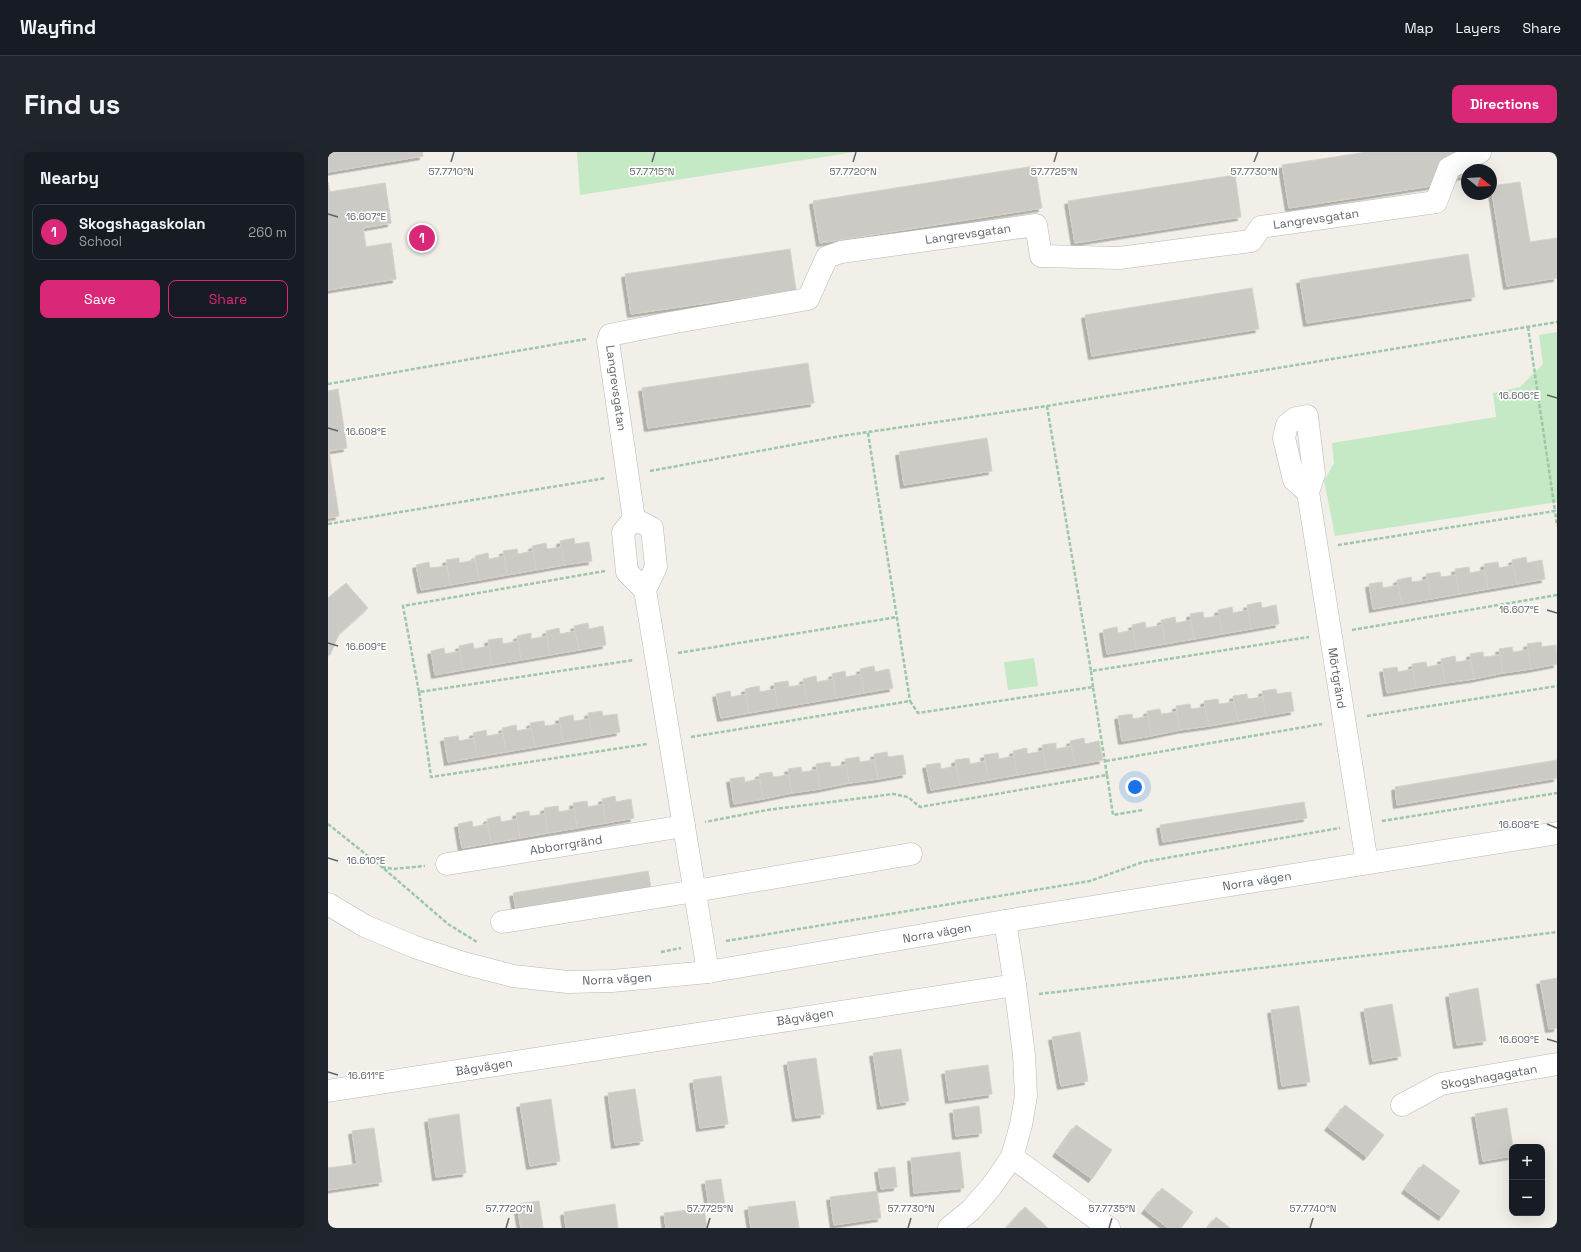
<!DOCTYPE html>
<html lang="en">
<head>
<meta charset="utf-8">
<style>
	:root { --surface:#171b24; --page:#20242c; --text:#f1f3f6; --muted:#9ea1a6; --line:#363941; --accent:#db2777 }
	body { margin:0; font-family:"Space Grotesk",sans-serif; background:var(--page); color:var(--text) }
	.controls { position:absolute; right:12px; bottom:12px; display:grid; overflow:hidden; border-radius:8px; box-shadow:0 4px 16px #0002 }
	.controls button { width:36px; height:36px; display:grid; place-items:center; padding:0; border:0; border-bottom:1px solid var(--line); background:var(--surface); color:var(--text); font:20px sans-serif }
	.compass { position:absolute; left:1133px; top:12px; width:36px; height:36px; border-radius:50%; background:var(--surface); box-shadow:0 4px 16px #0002; rotate:108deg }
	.you { position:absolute; left:807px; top:635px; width:14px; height:14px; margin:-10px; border:3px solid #fff; border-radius:50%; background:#1a73e8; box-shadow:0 0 0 6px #1a73e833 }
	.badge { display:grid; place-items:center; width:26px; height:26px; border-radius:50%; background:var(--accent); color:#fff; font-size:13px; font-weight:700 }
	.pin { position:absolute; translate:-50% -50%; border:2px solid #fff; box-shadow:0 1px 4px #0006 }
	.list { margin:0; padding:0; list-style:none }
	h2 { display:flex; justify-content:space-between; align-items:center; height:52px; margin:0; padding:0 16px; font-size:17px }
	h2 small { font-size:13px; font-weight:400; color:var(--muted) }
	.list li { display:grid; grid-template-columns:26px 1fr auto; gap:12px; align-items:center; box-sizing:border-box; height:56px; margin:0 8px 8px; padding:0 8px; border:1px solid var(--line); border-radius:8px }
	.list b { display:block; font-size:15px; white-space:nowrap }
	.list p { margin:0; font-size:13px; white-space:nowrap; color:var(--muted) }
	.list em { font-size:13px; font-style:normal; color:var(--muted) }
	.actions { display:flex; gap:8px; padding:12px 16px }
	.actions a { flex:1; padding:9px 0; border:1px solid var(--accent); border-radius:8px; text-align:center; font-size:14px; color:var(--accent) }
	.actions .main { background:var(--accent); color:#fff }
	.map { position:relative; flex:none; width:1229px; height:1076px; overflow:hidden; border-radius:8px }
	header { display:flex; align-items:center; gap:24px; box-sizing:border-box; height:56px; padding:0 20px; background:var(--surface); border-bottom:1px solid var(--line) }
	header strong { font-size:19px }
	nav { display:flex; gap:22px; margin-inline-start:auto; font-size:14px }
	.intro { display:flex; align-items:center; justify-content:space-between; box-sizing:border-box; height:96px; padding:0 24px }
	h1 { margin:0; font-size:28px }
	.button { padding:10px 18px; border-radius:8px; background:var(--accent); color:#fff; font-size:14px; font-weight:700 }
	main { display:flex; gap:24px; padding:0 24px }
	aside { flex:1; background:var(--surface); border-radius:8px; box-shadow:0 4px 16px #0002 }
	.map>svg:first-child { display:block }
	.green { fill:#c5e8c5 }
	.building { fill:#cccac5; stroke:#d6d1c6; filter:url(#shadow) }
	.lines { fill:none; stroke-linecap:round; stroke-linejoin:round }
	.minor-casing { stroke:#b5b8bc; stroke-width:23 }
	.path { stroke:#9cc7a9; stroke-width:2.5; stroke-dasharray:4 2; stroke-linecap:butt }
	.minor { stroke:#fff; stroke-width:22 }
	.ticks { fill:none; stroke:#5f6368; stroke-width:1.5 }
	.labels { text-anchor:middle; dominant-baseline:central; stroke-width:3.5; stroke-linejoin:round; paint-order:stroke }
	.street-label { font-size:12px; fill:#5f6368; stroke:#fff }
	.ticks-label { font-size:10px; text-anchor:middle; fill:#5f6368; stroke:#fff; stroke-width:3.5; stroke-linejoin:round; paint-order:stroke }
</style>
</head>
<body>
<header>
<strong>Wayfind</strong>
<nav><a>Map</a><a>Layers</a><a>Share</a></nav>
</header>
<div class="intro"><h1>Find us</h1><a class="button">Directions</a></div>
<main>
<aside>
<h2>Nearby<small></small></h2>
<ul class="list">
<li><span class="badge">1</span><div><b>Skogshagaskolan</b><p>School</p></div><em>260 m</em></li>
</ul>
<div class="actions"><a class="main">Save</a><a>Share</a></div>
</aside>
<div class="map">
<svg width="1229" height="1076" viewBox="0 0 1229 1076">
	<defs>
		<filter id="shadow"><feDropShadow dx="-3.5" dy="3.5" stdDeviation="0" flood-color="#0004"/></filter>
	</defs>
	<rect width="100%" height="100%" fill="#f1efe8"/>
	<!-- green -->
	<g class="green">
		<polygon points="249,0 527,0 252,43"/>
		<polygon points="1229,180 1229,350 1007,384 996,329 1006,311 1004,291 1168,265 1165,241 1192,235 1215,212 1211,183"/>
		<polygon points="706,506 710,534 680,538 676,510"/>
	</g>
	<!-- building -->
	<g class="building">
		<polygon points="0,0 94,0 95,4 0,20"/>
		<polygon points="0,0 94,0 95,4 0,20"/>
		<polygon points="1039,0 1136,0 1139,24 1129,25 1129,30 961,56 954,13"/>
		<polygon points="707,14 714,56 492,91 485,49"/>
		<polygon points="907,23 913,65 747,91 740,49"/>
		<polygon points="0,30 2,40 57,31 63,71 35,76 38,95 63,91 68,127 0,138"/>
		<polygon points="0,30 2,40 57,31 63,71 35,76 38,95 63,91 68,127 0,138"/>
		<polygon points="1192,30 1202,90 1229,86 1229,126 1179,134 1163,34"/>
		<polygon points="462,97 468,138 303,162 297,122"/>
		<polygon points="1140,102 1147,145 979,171 972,128"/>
		<polygon points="924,136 931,177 764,204 757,163"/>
		<polygon points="480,211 486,251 320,276 314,236"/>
		<polygon points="10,237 19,296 1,299 11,364 0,366 0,239"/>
		<polygon points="659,286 664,319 576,333 571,300"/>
		<polygon points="246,386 247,392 261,390 264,409 236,413 232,389"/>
		<polygon points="218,391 219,397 234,395 236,413 208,418 204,394"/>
		<polygon points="189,397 190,402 205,399 208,418 179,423 175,399"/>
		<polygon points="160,401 161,407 176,404 179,423 151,428 147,404"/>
		<polygon points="1198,405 1199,411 1214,408 1217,427 1189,432 1184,408"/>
		<polygon points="131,406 131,411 147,408 151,428 122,433 118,408"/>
		<polygon points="101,410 102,416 119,414 122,433 93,438 88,413"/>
		<polygon points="1170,410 1171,416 1185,413 1189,432 1160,437 1156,412"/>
		<polygon points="1141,415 1142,421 1157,418 1160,437 1131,442 1127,417"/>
		<polygon points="1112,420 1113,425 1128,423 1131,442 1103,447 1098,422"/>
		<polygon points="1083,425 1084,430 1099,428 1103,447 1074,452 1069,428"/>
		<polygon points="1054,430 1055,436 1070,433 1074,452 1045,457 1041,432"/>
		<polygon points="18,431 40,456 11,482 2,503 0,503 0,446"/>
		<polygon points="933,450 934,456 948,453 951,472 923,477 919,453"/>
		<polygon points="904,455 905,461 920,458 923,477 894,482 890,458"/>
		<polygon points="875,460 876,466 891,464 894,482 866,487 862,462"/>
		<polygon points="847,465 848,471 863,468 866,487 837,492 833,468"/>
		<polygon points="817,470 818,476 834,473 837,492 808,497 804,473"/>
		<polygon points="260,471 261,477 275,474 278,493 251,498 246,474"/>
		<polygon points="789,475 790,481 805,478 808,497 779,502 775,478"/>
		<polygon points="231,476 232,482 247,479 251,498 222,503 218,479"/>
		<polygon points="203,481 203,487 219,484 222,503 193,508 189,484"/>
		<polygon points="174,486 175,492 190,489 193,508 164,513 160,488"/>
		<polygon points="1213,490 1214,495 1228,493 1229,512 1203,517 1199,492"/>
		<polygon points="145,491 146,497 161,494 164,513 135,518 131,494"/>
		<polygon points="1184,495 1185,500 1200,498 1203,517 1175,521 1171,497"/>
		<polygon points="116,496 117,502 132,499 135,518 107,523 103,499"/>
		<polygon points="1155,500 1156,505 1172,503 1175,521 1146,527 1142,502"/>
		<polygon points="1127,504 1128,510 1143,508 1146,527 1117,531 1113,507"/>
		<polygon points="1098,510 1099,515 1114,512 1117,531 1088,536 1084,512"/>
		<polygon points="546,514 547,520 561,517 565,536 536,541 532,517"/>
		<polygon points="1069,515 1070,520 1085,517 1088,536 1059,541 1055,517"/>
		<polygon points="517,519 518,525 533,522 536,541 508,546 504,522"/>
		<polygon points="488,524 489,530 505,527 508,546 479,551 475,527"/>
		<polygon points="460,529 461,535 476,532 479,551 450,556 446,531"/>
		<polygon points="431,534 432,540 447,537 450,556 421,561 417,537"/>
		<polygon points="948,537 949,542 963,540 966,559 938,564 934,539"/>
		<polygon points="402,539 403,545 418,542 421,561 393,566 388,542"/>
		<polygon points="919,542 920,547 935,545 938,564 910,569 905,544"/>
		<polygon points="890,547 891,552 906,550 910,569 881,574 876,549"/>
		<polygon points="862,552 863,557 877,555 881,574 852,578 848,554"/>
		<polygon points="832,557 833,562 849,560 852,578 823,584 819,559"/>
		<polygon points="274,559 275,564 289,562 292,580 264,585 260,561"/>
		<polygon points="804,562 805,567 820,564 823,584 794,589 790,564"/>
		<polygon points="245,563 246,569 261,567 264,585 235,590 231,566"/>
		<polygon points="216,569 217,574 232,572 235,590 207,595 202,571"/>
		<polygon points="188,573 189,579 203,576 207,595 178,600 174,576"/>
		<polygon points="158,578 159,584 175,581 178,600 149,605 145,581"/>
		<polygon points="130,584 131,589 146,586 149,605 120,610 116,586"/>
		<polygon points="756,586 757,592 771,589 775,608 747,613 742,589"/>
		<polygon points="728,591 728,597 743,594 747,613 718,618 714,593"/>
		<polygon points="699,596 699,602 715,599 718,618 689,623 685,599"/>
		<polygon points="559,600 560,605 575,603 578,622 550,627 546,602"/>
		<polygon points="670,601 671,607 686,604 689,623 661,628 656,603"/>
		<polygon points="531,605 532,610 546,608 550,627 521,631 517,607"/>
		<polygon points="641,606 642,612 657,609 661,628 632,633 627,608"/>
		<polygon points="1229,608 1229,626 1069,653 1067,635"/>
		<polygon points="502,610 503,615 518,613 521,631 492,637 488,612"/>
		<polygon points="612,611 613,617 628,614 632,633 603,638 598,613"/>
		<polygon points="473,615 474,620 489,618 492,637 464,641 460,617"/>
		<polygon points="444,620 445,625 460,623 464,641 435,647 431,622"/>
		<polygon points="416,625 417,630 431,627 435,647 406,652 402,627"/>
		<polygon points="287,644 288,650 303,647 306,666 278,671 274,647"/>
		<polygon points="259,649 260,655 275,652 278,671 249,676 245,651"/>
		<polygon points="976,650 979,666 835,690 832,673"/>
		<polygon points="230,654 231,660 246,657 249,676 220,681 216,656"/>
		<polygon points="201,659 202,664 217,662 220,681 192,686 188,661"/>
		<polygon points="172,664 173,670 189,667 192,686 163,691 159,667"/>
		<polygon points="144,669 145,675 159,672 163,691 134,696 130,672"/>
		<polygon points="320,719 323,736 188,758 185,741"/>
		<polygon points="1229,826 1229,876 1221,877 1212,829"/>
		<polygon points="1150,836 1158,889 1129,893 1121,842"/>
		<polygon points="1064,852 1073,904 1045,909 1036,857"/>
		<polygon points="971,854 982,930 954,934 943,858"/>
		<polygon points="752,880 760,929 733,934 724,885"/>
		<polygon points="573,897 581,949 553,954 545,901"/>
		<polygon points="488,906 496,962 468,966 459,910"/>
		<polygon points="660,913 664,942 621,948 617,919"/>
		<polygon points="393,924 400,972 372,976 365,928"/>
		<polygon points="307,937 315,989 287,993 280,941"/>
		<polygon points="223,947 232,1009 202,1014 192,952"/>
		<polygon points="1017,953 1056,983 1039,1005 1000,975"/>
		<polygon points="651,954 654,981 628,984 625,958"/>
		<polygon points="1179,956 1185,995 1184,995 1184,1004 1155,1009 1147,962"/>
		<polygon points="131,962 138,1021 108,1025 100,967"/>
		<polygon points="748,973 784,998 764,1027 728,1001"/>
		<polygon points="46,976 54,1030 0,1038 0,1016 29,1012 24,979"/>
		<polygon points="632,1000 636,1036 586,1041 583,1006"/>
		<polygon points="1095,1012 1132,1039 1114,1065 1077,1038"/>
		<polygon points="567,1015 569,1035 553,1037 550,1017"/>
		<polygon points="393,1027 397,1053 381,1055 377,1029"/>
		<polygon points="834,1036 865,1060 853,1076 840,1076 817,1058"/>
		<polygon points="549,1039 553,1066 506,1073 502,1045"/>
		<polygon points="211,1049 215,1076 193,1076 189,1052"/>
		<polygon points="467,1049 471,1076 423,1076 420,1055"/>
		<polygon points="287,1052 290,1076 238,1076 236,1060"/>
		<polygon points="697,1055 720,1076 678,1076"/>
		<polygon points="376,1056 379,1076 338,1076 336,1061"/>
		<polygon points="888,1065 902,1076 880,1076"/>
	</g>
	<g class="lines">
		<!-- minor casing -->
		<g class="minor-casing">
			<g id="minor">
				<polyline points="980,340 966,328 956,286 959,273 968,266 979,264 986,322 980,340 1039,711"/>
				<polyline points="306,367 280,189 282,183 342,171 480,147 499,105 513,100 708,73 713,104 791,106 923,89 933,75 1108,50 1121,16 1152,0"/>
				<polyline points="317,438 299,420 295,380 306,367 324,376 328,415 317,438 380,820"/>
				<polyline points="119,712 356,674"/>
				<polyline points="0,752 37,774 87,795 135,811 185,824 240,830 284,829 380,820 677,769 1229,681"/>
				<polyline points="677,769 687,833"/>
				<polyline points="174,770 367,739 583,702"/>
				<polyline points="0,939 687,833 696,903 698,944 693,973 684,1005 663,1035 643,1058 621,1076"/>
				<polyline points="1074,953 1113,932 1229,912"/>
				<polyline points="684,1005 781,1076"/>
			</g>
		</g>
		<!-- path -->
		<g class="path">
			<polyline points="1200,175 1227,359"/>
			<polyline points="0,232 258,187"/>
			<polyline points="719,254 763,519"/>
			<polyline points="540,281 582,549"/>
			<polyline points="322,319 513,284 719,254 1229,170"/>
			<polyline points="0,372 278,326"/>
			<polyline points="1010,393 1227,359 1229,374"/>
			<polyline points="277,419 75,454 91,540 306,508"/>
			<polyline points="1024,478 1229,443"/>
			<polyline points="350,501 569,465"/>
			<polyline points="765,535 763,519 981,485"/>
			<polyline points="91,540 103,625 319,592"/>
			<polyline points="1039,564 1229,534"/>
			<polyline points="363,585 582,549 590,561 765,535 779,623 592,655 580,645 565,642 439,658 377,670"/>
			<polyline points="778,609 994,572"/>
			<polyline points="779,623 785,663 815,658"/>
			<polyline points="1054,669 1229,641"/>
			<polyline points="0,672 54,715 120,772 149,790"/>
			<polyline points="54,715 65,717 97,714"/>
			<polyline points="398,789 762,729 815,710 1012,676"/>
			<polyline points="333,800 353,796"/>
			<polyline points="711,842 1120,794 1229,780"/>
		</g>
		<!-- minor -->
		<use href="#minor" class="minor"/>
	</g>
	<!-- ticks -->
	<path class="ticks" d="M123,10L126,0M324,10L327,0M525,10L528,0M726,10L729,0M926,10L930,0M0,62L10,65M1219,243L1229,246M0,276L10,279M1219,458L1229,461M0,491L10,494M1219,672L1229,676M0,706L10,709M1219,887L1229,890M0,920L10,923M178,1076L181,1066M379,1076L382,1066M580,1076L583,1066M781,1076L784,1066M982,1076L985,1066"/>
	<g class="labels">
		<!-- street labels -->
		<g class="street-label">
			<text transform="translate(988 67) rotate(-8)">Langrevsgatan</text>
			<text transform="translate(640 82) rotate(-8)">Langrevsgatan</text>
			<text transform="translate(288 236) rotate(82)">Langrevsgatan</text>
			<text transform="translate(1009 526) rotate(81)">Mörtgränd</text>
			<text transform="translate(238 693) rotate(-9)">Abborrgränd</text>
			<text transform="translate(929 729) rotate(-9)">Norra vägen</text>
			<text transform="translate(609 781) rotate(-10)">Norra vägen</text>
			<text transform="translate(289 827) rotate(-3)">Norra vägen</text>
			<text transform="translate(477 865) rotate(-9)">Bågvägen</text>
			<text transform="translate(156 915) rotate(-9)">Bågvägen</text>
			<text transform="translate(1161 925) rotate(-10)">Skogshagagatan</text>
		</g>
	</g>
	<g class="ticks-label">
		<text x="123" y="23">57.7710°N</text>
		<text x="324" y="23">57.7715°N</text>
		<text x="525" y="23">57.7720°N</text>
		<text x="726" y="23">57.7725°N</text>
		<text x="926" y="23">57.7730°N</text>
		<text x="38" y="68">16.607°E</text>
		<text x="1191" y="247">16.606°E</text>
		<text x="38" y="283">16.608°E</text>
		<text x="1191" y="461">16.607°E</text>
		<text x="38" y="498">16.609°E</text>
		<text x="1191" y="676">16.608°E</text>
		<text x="38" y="712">16.610°E</text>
		<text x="1191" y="891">16.609°E</text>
		<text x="38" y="927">16.611°E</text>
		<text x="181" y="1060">57.7720°N</text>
		<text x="382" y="1060">57.7725°N</text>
		<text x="583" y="1060">57.7730°N</text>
		<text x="784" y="1060">57.7735°N</text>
		<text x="985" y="1060">57.7740°N</text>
	</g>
</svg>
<div class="controls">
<button>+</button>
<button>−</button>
</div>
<svg class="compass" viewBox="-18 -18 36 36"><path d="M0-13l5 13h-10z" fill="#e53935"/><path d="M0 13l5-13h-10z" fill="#9ea1a6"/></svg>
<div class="you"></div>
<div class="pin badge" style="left:94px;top:86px">1</div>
</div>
</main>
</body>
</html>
